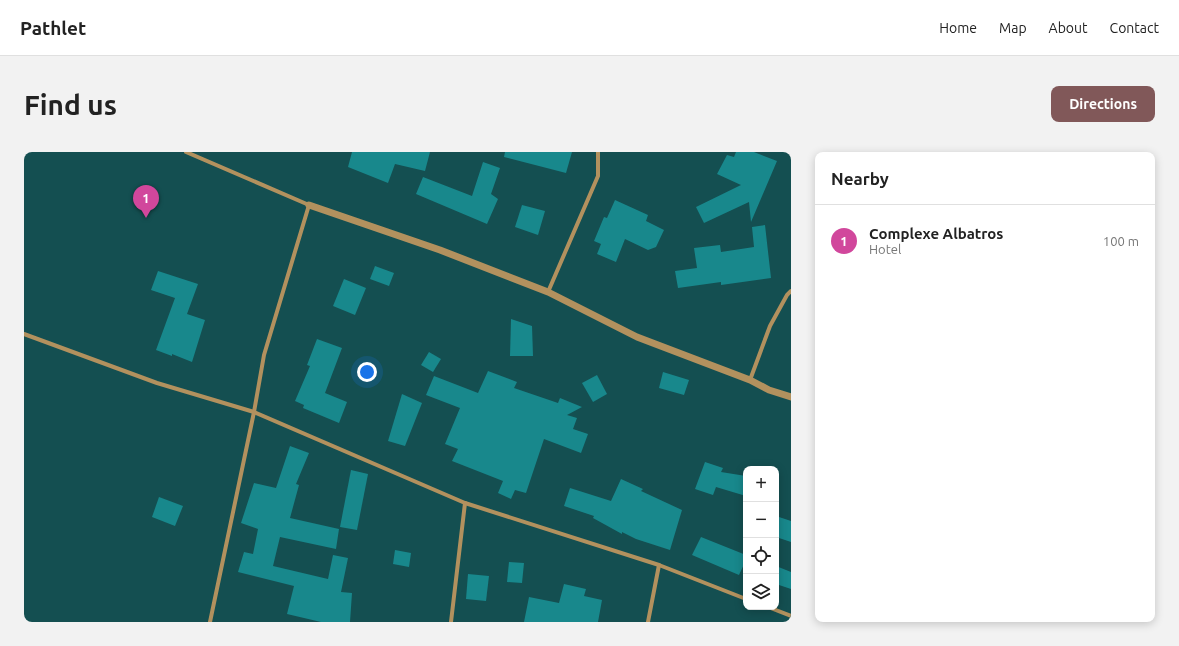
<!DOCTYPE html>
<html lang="en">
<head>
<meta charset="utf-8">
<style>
	:root { --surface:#fff; --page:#f2f2f2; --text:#222; --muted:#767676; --line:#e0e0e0; --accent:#815859 }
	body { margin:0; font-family:Ubuntu,sans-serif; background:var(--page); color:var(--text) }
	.controls { position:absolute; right:12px; bottom:12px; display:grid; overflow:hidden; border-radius:8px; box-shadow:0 2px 10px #0003 }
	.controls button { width:36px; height:36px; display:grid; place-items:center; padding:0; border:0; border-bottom:1px solid var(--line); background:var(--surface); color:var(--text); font:20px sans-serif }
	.you { position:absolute; left:343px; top:220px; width:14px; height:14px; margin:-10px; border:3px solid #fff; border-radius:50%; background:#1a73e8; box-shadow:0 0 0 6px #1a73e833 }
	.badge { display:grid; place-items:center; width:26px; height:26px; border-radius:50%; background:var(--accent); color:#fff; font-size:13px; font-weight:700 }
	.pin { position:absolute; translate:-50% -33px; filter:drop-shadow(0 1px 2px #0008) }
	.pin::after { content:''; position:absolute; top:21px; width:14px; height:12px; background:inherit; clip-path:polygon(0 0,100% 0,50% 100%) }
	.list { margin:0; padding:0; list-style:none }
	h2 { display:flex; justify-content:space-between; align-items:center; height:52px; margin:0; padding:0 16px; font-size:17px }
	h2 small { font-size:13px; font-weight:400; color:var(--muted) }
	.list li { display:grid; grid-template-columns:26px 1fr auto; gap:12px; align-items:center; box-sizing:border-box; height:72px; padding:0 16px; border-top:1px solid var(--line) }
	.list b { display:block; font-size:15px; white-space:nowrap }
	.list p { margin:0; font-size:13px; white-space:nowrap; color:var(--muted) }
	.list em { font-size:13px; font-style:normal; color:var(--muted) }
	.icon { flex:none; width:22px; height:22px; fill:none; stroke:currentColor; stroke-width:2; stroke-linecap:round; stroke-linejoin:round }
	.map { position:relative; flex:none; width:767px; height:470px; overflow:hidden; border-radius:8px }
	header { display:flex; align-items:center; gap:24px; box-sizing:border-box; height:56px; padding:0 20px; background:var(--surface); border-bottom:1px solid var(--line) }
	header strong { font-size:19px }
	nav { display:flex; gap:22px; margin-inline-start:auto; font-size:14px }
	.intro { display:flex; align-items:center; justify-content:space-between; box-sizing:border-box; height:96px; padding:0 24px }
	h1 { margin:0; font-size:28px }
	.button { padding:10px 18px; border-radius:8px; background:var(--accent); color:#fff; font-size:14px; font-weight:700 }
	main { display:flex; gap:24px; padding:0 24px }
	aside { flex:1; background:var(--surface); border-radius:8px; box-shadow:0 2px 10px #0003 }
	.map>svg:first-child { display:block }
	.building { fill:#18888c }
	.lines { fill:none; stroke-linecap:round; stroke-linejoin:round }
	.minor { stroke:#b2915e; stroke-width:4 }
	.tertiary { stroke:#b2915e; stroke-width:7 }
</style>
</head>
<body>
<header>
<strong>Pathlet</strong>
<nav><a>Home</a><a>Map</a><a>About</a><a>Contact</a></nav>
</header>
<div class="intro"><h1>Find us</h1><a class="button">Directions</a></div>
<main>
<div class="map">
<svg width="767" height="470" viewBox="0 0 767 470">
	<rect width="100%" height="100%" fill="#144f51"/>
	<!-- building -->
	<g class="building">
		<polygon points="328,0 406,0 401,19 371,12 364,31 324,15"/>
		<polygon points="481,0 548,0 542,21 480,5"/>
		<polygon points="712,0 730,0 753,9 727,70 725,50 680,71 672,55 717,33 693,22 703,3 710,5"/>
		<polygon points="459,10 476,16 467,42 474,47 463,72 392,42 399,25 448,44"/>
		<polygon points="591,48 624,63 622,69 640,78 632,95 624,98 601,87 592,110 573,102 577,92 570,89 580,65 583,66"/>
		<polygon points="498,53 521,59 514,83 491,75"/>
		<polygon points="741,73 747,126 697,133 697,130 654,136 651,119 673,116 670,96 696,93 697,100 730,95 728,75"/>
		<polygon points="351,114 370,121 365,134 346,127"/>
		<polygon points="134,119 174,132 163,162 181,168 168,210 148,202 148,204 132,198 151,146 127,138"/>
		<polygon points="320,127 342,136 331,163 309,154"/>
		<polygon points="487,167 508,174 509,204 486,204"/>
		<polygon points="293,187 318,196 301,241 323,250 315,271 279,256 280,253 271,249 286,214 283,213"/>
		<polygon points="405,200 417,207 409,220 397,213"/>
		<polygon points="464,219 493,230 490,236 534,251 536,246 558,255 543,263 553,266 549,277 564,282 557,301 520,287 502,341 491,338 487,347 474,341 479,329 428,309 434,297 421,292 436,256 402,243 410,224 454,241"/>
		<polygon points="639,220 665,228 660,243 635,236"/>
		<polygon points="573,223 583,242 569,250 558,231"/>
		<polygon points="378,242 398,251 381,294 364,289"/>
		<polygon points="266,294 285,301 272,332 275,333 266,366 315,377 312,397 256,385 249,414 304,427 309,403 324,406 317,440 328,441 326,470 297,470 263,462 270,434 214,420 220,400 229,402 234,377 217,371 230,331 252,336"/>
		<polygon points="681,310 699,316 697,320 722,324 722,344 692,335 689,343 671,337"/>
		<polygon points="327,318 344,322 333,378 316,375"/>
		<polygon points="597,327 619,337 617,339 658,358 646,398 612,387 598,380 598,382 569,366 570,364 540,354 546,336 587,349"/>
		<polygon points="135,345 159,354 151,374 128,365"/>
		<polygon points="752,364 767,369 767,390 752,385"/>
		<polygon points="677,385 722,403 722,408 715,423 668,403"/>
		<polygon points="371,398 387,401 385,415 369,412"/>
		<polygon points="485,410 500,411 498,431 483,430"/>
		<polygon points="752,414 767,420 767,437 752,432"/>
		<polygon points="444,422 465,424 462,449 442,447"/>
		<polygon points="540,432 562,437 560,444 578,448 574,470 500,470 505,445 535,451"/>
	</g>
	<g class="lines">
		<!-- minor -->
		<g class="minor">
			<polyline points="162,0 285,53 240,203 230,260 186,470"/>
			<polyline points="524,140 574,24 574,0"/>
			<polyline points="0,182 133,231 230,260 441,351 635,413 722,447"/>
			<polyline points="726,228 746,174 763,143 767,139"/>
			<polyline points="744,455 767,464"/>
			<polyline points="427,470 441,351"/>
			<polyline points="624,470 635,413"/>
		</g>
		<!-- tertiary -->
		<polyline class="tertiary" points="285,53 416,98 524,140 613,185 726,228 745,238 767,245"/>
	</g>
</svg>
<div class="controls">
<button>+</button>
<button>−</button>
<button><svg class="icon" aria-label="locate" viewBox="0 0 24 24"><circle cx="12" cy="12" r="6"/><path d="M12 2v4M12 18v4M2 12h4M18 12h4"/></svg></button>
<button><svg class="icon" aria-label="layers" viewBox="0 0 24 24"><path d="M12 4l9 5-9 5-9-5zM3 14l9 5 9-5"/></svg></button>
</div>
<div class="you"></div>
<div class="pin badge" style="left:122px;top:66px;background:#d1479c">1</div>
</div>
<aside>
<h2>Nearby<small></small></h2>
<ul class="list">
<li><span class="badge" style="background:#d1479c">1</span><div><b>Complexe Albatros</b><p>Hotel</p></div><em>100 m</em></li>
</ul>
</aside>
</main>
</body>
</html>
